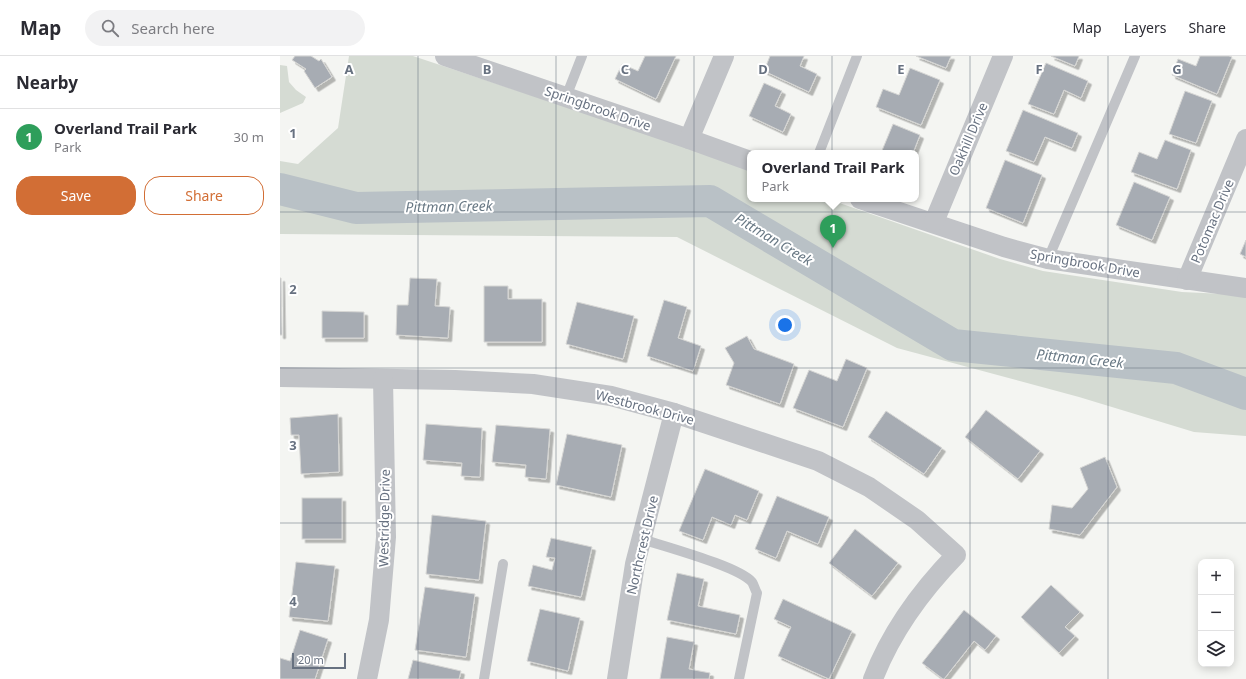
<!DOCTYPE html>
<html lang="en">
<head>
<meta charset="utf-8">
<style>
	:root { --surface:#fff; --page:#f2f2f3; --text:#2b2b33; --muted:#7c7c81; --line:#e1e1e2; --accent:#d26e35 }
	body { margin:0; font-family:"Noto Sans",sans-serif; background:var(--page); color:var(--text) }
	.controls { position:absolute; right:12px; bottom:12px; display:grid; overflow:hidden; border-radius:8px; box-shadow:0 2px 10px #0003 }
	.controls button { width:36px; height:36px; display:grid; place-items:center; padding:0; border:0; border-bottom:1px solid var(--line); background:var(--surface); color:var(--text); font:20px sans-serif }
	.scale { position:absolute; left:12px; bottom:10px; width:54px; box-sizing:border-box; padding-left:4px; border:2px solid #677180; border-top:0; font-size:11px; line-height:14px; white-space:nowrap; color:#677180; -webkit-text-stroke:3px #fff; paint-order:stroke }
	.you { position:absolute; left:505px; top:269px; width:14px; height:14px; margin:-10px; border:3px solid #fff; border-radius:50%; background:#1a73e8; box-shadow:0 0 0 6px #1a73e833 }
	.badge { display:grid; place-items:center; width:26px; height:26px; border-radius:50%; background:var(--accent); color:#fff; font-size:13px; font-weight:700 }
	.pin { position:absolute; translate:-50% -33px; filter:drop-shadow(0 1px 2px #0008) }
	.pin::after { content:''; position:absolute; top:21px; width:14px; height:12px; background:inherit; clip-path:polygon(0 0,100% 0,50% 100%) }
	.popup { position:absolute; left:467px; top:94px; width:172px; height:52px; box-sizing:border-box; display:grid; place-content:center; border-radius:8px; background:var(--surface); filter:drop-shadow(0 1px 3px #0005); font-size:13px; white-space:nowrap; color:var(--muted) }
	.popup b { font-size:15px; color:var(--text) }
	.popup::after { content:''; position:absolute; left:50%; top:100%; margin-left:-8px; border:8px solid transparent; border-top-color:var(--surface) }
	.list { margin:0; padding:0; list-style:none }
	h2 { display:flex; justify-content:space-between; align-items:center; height:52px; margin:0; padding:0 16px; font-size:17px }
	h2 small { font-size:13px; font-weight:400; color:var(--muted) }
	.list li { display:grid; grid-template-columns:26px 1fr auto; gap:12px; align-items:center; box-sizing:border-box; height:56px; padding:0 16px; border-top:1px solid var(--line) }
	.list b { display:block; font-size:15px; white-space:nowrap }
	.list p { margin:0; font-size:13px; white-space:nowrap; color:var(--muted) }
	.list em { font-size:13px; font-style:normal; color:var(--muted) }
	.actions { display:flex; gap:8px; padding:12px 16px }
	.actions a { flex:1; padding:9px 0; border:1px solid var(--accent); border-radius:16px; text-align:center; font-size:14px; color:var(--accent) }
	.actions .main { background:var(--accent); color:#fff }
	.icon { flex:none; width:22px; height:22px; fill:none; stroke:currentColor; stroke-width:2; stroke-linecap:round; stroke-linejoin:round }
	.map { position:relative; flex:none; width:966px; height:623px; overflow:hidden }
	header { display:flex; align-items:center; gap:24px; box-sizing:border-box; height:56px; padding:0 20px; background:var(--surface); border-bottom:1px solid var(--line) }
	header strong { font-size:19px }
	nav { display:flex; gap:22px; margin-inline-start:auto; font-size:14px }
	.search { width:280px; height:36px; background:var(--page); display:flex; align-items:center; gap:10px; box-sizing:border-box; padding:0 14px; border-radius:22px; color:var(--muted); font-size:15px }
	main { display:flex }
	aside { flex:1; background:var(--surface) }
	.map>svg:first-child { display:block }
	.green { fill:#d5dbd3 }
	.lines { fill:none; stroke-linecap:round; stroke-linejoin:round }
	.river { stroke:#b9c1c6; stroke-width:32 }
	.building { fill:#a7acb3; stroke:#d6d6d4; filter:url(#shadow) }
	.lane { stroke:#c1c3c7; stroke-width:10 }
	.street { stroke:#c1c3c7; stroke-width:20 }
	.grid { fill:none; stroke:#677180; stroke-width:1; stroke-opacity:0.55 }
	.labels { text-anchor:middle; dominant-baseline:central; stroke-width:4; stroke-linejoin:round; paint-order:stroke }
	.street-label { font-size:13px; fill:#677180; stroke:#fff }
	.water-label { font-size:14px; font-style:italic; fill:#687884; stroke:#fff }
	.grid-label { font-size:13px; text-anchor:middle; font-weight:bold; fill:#677180; stroke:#fff; stroke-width:4; stroke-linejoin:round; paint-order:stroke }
</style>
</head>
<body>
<header>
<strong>Map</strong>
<div class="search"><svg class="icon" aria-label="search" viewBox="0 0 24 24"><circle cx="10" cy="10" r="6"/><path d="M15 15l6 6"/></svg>Search here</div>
<nav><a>Map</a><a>Layers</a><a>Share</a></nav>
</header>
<main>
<aside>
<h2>Nearby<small></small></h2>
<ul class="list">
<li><span class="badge" style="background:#2e9e5b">1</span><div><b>Overland Trail Park</b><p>Park</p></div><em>30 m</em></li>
</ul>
<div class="actions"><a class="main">Save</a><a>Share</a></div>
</aside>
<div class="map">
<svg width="966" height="623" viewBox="0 0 966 623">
	<defs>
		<filter id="shadow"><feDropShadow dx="3.5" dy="3.5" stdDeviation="0" flood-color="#0004"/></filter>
	</defs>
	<rect width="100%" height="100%" fill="#f4f5f2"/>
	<!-- green -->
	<g class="green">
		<polygon points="69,0 133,0 407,91 470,115 470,143 548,143 720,203 763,215 902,236 966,239 966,380 914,376 799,341 617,292 397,181 0,178 0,105 18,108 58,72"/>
		<polygon points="0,9 7,10 9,26 16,34 26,41 23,47 0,57"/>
	</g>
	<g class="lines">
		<!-- river -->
		<polyline class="river" points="0,133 76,152 430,145 673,289 896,312 966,338"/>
	</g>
	<!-- building -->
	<g class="building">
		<polygon points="15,0 31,0 39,5 41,3 52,21 35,32 24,15 26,13 12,4"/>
		<polygon points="365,0 396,0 376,43 335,23 342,8 358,15"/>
		<polygon points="490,0 524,0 520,10 537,18 529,36 484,15"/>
		<polygon points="636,0 671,0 666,12"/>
		<polygon points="771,0 799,0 795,10"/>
		<polygon points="920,0 949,0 952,1 937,38 892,19 898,3 916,10"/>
		<polygon points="766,7 808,25 801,42 784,34 774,58 748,48"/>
		<polygon points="630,12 660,24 641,69 596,51 603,33 619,39"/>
		<polygon points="484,27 502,35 495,50 511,58 503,76 469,60"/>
		<polygon points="905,35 932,45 916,87 889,78"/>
		<polygon points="743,54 798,77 792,92 765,81 754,106 726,95"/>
		<polygon points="613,68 640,79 633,97 601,97"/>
		<polygon points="885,84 911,94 897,133 851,116 859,96 877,103"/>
		<polygon points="725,104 762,119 743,167 706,152"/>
		<polygon points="854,126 890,141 872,184 836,169"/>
		<polygon points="966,184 966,201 960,198"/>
		<polygon points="0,222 1,222 2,279 0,279"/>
		<polygon points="130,222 157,223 155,250 170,251 168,282 116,279 117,249 128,249"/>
		<polygon points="204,230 228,230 228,243 262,243 262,286 204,286"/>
		<polygon points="384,244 407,251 398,282 421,290 413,315 367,300"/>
		<polygon points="297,246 354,260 343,303 286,288"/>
		<polygon points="42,255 84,256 84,282 42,282"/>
		<polygon points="467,280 474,293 514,308 500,348 446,329 454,307 445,292"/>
		<polygon points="566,303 587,312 563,371 513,352 529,314 557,325"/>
		<polygon points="706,354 760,395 738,423 685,381"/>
		<polygon points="606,355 662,392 644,418 588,381"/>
		<polygon points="58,358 59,416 21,418 19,379 11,379 10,362"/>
		<polygon points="146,368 202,372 200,421 181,420 182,407 143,404"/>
		<polygon points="216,369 270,373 266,423 245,421 246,409 212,406"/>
		<polygon points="287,378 342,389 331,441 276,429"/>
		<polygon points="825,401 837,431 800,479 769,473 772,449 792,452 808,433 800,412"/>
		<polygon points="425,413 479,435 467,464 455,459 451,469 432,461 423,484 399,475"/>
		<polygon points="497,440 549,461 538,488 507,475 496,502 475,493"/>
		<rect x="22" y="442" width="40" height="41"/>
		<polygon points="152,459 206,465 199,524 146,518"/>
		<polygon points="575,473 618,507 592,540 549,507"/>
		<polygon points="271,482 312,491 301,541 248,530 253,509 272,514 275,502 266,501"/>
		<polygon points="16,506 55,510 48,565 9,561"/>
		<polygon points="397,517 424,523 418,550 460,559 456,578 387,564"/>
		<polygon points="771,529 800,556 785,571 795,580 779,597 741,561"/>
		<polygon points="145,531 195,538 186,601 135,594"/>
		<polygon points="503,543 572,575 549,623 498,600 511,571 494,563"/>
		<polygon points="260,553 300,562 288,615 247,605"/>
		<polygon points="684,554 716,580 705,594 694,585 664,623 663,623 642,607"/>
		<polygon points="20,574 48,583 35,623 0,623 0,602 10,605"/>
		<polygon points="387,581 414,586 409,613 430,617 429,623 380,623"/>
		<polygon points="133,604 181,615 179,623 128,623"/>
	</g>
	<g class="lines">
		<!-- lane -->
		<g class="lane">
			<polyline points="286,41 302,0"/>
			<polyline points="539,97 577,0"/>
			<polyline points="768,203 855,0"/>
			<path d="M362,483C385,491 458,510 472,526C474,529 475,534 477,537L459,623"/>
			<polyline points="204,623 223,508"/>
		</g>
		<!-- street -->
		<g class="street">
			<polyline points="165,0 409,83 470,105"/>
			<polyline points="409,83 444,0"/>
			<polyline points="580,143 724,191 768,203 966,232"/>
			<polyline points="654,166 723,0"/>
			<polyline points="907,224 966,83"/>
			<path d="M0,321L175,324L253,328L331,340L394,357L538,405L589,431L637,464L676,499C641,535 611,576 593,623"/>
			<polyline points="87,623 99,564 106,481 103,323"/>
			<polyline points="337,623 355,508 394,357"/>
		</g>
	</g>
	<!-- grid -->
	<path class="grid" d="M138,0V623M276,0V623M414,0V623M552,0V623M690,0V623M828,0V623M0,156H966M0,312H966M0,467H966"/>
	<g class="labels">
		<!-- street labels -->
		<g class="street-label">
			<text transform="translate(318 52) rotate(19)">Springbrook Drive</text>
			<text transform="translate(688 83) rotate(-67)">Oakhill Drive</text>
			<text transform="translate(932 165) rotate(-67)">Potomac Drive</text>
			<text transform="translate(805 207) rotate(10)">Springbrook Drive</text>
			<text transform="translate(365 351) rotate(15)">Westbrook Drive</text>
			<text transform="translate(104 462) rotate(-89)">Westridge Drive</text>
			<text transform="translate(362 489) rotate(-77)">Northcrest Drive</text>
		</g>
		<!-- water labels -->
		<g class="water-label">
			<text transform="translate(169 150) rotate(-1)">Pittman Creek</text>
			<text transform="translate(494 183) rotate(31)">Pittman Creek</text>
			<text transform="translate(800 302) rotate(6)">Pittman Creek</text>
		</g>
	</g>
	<g class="grid-label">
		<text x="69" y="18">A</text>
		<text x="207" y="18">B</text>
		<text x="345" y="18">C</text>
		<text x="483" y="18">D</text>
		<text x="621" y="18">E</text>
		<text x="759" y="18">F</text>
		<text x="897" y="18">G</text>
		<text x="13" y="82">1</text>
		<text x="13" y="238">2</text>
		<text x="13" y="394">3</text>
		<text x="13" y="550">4</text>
	</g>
</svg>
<div class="controls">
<button>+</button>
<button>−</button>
<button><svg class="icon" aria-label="layers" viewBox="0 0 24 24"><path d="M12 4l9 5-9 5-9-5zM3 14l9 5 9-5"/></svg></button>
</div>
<div class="scale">20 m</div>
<div class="you"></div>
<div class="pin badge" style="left:553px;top:192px;background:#2e9e5b">1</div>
<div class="popup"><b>Overland Trail Park</b>Park</div>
</div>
</main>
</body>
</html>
